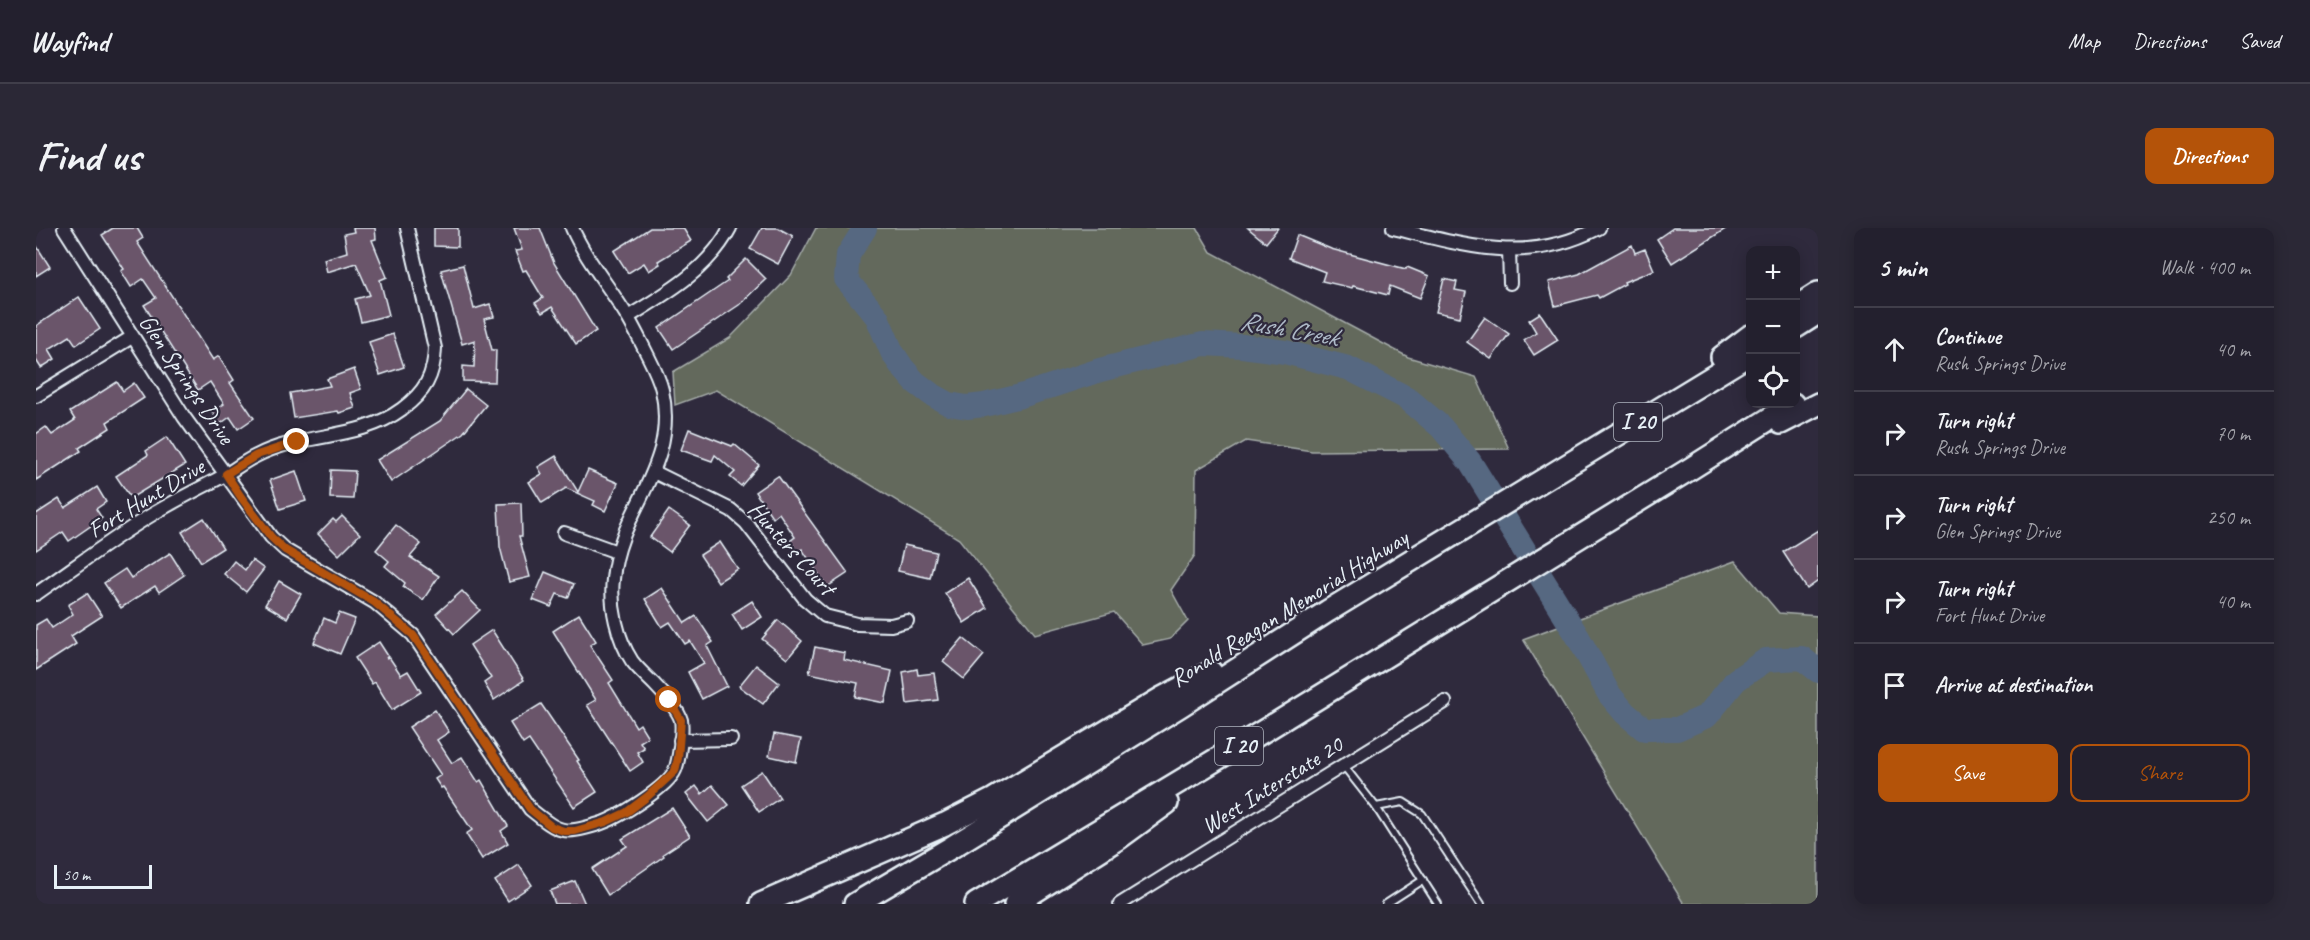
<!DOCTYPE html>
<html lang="en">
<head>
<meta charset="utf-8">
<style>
	:root { --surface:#23202e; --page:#2b2836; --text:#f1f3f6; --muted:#a3a3aa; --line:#403e4a; --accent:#b45309 }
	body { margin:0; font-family:Caveat,sans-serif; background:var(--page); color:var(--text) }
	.controls { position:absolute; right:18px; top:18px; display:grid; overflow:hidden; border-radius:12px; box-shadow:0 3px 15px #0003 }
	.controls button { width:54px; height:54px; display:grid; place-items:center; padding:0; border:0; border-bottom:2px solid var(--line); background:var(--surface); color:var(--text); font:30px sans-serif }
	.scale { position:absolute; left:18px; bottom:15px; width:98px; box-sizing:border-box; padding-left:6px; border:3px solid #e8f1f8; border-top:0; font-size:16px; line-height:21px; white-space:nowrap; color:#e8f1f8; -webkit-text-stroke:4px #2f2a3d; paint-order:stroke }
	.stop { position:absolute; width:18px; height:18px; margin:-14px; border:4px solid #b45309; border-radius:50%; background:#fff }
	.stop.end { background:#b45309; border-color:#fff; box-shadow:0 2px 6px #0008 }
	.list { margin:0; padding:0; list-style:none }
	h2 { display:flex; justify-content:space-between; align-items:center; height:78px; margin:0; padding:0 24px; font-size:26px }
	h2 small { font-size:20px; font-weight:400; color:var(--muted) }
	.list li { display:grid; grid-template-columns:39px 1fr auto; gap:18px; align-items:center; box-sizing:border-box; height:84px; padding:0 24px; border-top:2px solid var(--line) }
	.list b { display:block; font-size:22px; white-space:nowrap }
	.list p { margin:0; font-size:20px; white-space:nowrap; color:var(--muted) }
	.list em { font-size:20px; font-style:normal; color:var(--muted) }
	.actions { display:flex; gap:12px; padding:18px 24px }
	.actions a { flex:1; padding:14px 0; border:2px solid var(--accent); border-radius:12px; text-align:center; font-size:21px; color:var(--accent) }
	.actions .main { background:var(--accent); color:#fff }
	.icon { flex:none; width:33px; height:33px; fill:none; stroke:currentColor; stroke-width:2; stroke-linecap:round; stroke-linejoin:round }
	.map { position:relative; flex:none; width:1782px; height:676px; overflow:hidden; border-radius:12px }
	header { display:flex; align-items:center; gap:36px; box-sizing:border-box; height:84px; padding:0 30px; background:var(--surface); border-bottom:2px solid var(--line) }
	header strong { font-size:28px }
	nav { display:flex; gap:33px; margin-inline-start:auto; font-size:21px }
	.intro { display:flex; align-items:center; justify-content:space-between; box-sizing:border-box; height:144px; padding:0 36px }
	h1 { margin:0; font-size:42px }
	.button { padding:15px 27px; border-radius:12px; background:var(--accent); color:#fff; font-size:21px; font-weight:700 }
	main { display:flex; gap:36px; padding:0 36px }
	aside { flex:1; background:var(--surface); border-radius:12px; box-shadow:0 3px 15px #0003 }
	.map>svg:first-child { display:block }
	.green { fill:#63695c; stroke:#a6adaa; stroke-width:1.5 }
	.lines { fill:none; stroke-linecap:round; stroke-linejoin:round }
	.river { stroke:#566781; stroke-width:24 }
	.building { fill:#6a556b; stroke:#e8f1f8; stroke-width:1.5 }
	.service-casing { stroke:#e8f1f8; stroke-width:10 }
	.minor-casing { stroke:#e8f1f8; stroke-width:16 }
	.motorway-casing { stroke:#e8f1f8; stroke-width:26 }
	.service { stroke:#2f2a3d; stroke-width:6 }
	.minor { stroke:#2f2a3d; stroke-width:12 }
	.motorway { stroke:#2f2a3d; stroke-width:21 }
	.route { stroke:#b45309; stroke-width:8 }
	.labels { text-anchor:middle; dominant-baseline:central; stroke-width:4.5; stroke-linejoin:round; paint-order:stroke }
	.shield { fill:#2f2a3d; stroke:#b0b5c0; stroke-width:1.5 }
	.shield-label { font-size:22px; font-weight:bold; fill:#e8f1f8 }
	.street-label { font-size:24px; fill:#e8f1f8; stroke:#2f2a3d }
	.water-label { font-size:26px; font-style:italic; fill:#aebac8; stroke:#2f2a3d }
</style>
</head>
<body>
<header>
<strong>Wayfind</strong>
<nav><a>Map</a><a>Directions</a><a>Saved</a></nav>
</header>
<div class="intro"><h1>Find us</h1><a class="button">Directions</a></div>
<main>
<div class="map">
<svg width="1782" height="676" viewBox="0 0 1782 676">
	<rect width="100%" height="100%" fill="#2f2a3d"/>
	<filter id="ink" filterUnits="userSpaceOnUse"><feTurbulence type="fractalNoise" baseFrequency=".0167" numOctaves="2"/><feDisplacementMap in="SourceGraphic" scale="12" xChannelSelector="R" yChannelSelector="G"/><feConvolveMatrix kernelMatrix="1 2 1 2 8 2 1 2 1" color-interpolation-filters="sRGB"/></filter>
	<g filter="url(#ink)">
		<!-- green -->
		<g class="green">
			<polygon points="780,0 1161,0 1175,24 1372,129 1440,149 1473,221 1276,223 1210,213 1160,242 1159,327 1135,362 1152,393 1134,411 1107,417 1078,384 999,406 923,311 680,162 639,177 637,144 694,110 755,47"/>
			<polygon points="1699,333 1743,385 1782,388 1782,676 1648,676 1487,411"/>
		</g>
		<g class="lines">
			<!-- river -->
			<polyline class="river" points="829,0 812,27 810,51 841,89 856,124 866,139 879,154 895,166 913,176 931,179 948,177 985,168 1064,142 1167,116 1206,118 1249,124 1312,140 1371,170 1405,199 1434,234 1542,409 1573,466 1589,485 1608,501 1641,501 1671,488 1700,452 1730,432 1766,430 1782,443"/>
		</g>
		<!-- building -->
		<g class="building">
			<polygon points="77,0 101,0 107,10 101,14 177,132 183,128 198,152 194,155 218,190 202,201 194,189 184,196 176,184 188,176 174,154 162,162 108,77 120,70 107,51 95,59 85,43 88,41 66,7"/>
			<polygon points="317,0 339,0 340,11 336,12 351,49 344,52 353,87 325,94 319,71 334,67 320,35 291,44 288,31 311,24 308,6 318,4"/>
			<polygon points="398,0 422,0 422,19 398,18"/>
			<polygon points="478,0 504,0 518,35 560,103 540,116 516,79 506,85 499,75 507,70 490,42 487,43 479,23 486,22"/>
			<polygon points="614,0 647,0 655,13 622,33 624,36 613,43 608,35 592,45 578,23"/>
			<polygon points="726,0 742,0 757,8 742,36 714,21"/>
			<polygon points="1212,0 1242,0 1230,15"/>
			<polygon points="1637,0 1691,0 1636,35 1621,11"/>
			<polygon points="1261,7 1295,21 1370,41 1371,39 1393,48 1384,70 1354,58 1352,67 1317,58 1316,60 1286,53 1289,44 1253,30"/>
			<polygon points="0,17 14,39 0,48"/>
			<polygon points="1596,17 1599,25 1609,21 1618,42 1588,54 1589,56 1563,70 1561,67 1519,78 1513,54 1543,46"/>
			<polygon points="710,31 730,51 703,77 637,121 623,100 692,53 690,51"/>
			<polygon points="427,37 438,81 454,76 458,89 448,91 456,122 460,122 459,154 427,153 427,138 438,139 439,112 426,116 405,42"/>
			<polygon points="1408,51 1421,54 1419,62 1430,64 1424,89 1400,84"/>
			<polygon points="43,69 64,101 40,117 34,108 13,121 19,131 5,140 0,132 0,98"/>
			<polygon points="1504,85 1522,112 1498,127 1488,112 1500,104 1493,92"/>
			<polygon points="1449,89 1473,106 1455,131 1431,114"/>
			<polygon points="357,106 368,139 344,147 333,114"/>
			<polygon points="318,141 325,161 314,165 319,180 303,185 302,183 258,190 254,165 294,158 291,151"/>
			<polygon points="81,154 87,163 98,155 108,170 71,194 74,200 43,220 45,223 0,252 0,206 10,199 16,207 39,192 34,184"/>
			<polygon points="430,161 450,177 427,205 355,254 341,232 404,193"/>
			<polygon points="653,201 696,218 698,216 723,237 705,258 694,249 699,244 679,227 676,233 645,222"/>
			<polygon points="131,209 149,237 95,270 80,248 112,227 110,223"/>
			<polygon points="520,228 542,264 552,242 582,255 569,283 557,277 559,273 530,260 506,275 493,254 506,246 502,239"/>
			<polygon points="295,242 319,243 317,271 294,270"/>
			<polygon points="260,243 270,273 244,281 234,252"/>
			<polygon points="742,248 812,345 791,359 766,321 761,324 754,313 759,309 743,285 737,290 719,264"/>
			<polygon points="61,259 70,274 60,281 66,290 33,313 27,304 0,322 0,286 23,271 29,280"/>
			<polygon points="485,275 486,308 483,308 494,349 473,354 464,319 462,276"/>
			<polygon points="633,282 654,297 634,324 614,309"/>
			<polygon points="306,288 324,306 303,327 282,306 297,291 300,294"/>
			<polygon points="168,290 187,320 165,334 146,304"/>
			<polygon points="360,297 385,316 374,329 403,348 387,372 367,359 369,355 349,338 353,333 340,322"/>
			<polygon points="1782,302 1782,353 1771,361 1747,324"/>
			<polygon points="684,314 702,341 682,354 664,327"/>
			<polygon points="868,317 900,324 894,350 862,343"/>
			<polygon points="134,325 148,347 123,364 119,358 85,380 68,355 89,341 95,350"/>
			<polygon points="216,332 228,341 210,364 188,346 198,333 209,342"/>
			<polygon points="509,344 538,356 532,370 521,366 515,379 497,372"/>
			<polygon points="932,350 951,380 928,395 909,365"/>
			<polygon points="243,353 265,366 251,390 229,377"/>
			<polygon points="626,360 649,395 660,388 677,414 671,418 691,458 666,471 652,444 668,435 654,413 649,416 634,394 626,399 609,371"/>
			<polygon points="426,363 444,382 418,406 400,386"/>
			<polygon points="51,365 66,388 35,408 40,416 0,442 0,397 10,391 16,400 37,386 32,377"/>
			<polygon points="716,373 726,389 706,402 696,386"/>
			<polygon points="303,385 319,391 304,426 278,415 288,390 299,395"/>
			<polygon points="543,386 560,413 554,417 577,452 573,455 600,499 604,496 612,509 604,514 608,520 601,524 607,534 594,543 551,477 560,472 517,403"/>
			<polygon points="742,392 766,413 751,431 726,411"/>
			<polygon points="456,402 488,452 458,472 448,455 455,450 434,417"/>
			<polygon points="927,410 948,427 928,451 907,434"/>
			<polygon points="343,414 352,428 350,430 353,429 365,447 372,443 385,464 356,482 339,454 336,456 319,430"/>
			<polygon points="779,419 809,425 808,432 856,443 849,475 819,469 822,455 773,445"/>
			<polygon points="720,437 743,455 727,476 703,458"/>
			<polygon points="881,441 882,447 898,445 902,472 871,476 867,444"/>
			<polygon points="505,476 543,532 541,533 561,564 538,579 493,512 487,516 474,495"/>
			<polygon points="399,482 413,504 401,512 416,535 426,529 442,554 445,552 472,598 465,603 472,615 446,631 430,606 436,602 407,559 405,560 399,551 405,547 373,499"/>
			<polygon points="738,506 765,511 760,534 733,528"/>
			<polygon points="726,543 744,570 723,584 705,557"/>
			<polygon points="676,557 693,577 672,594 650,566 660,558 666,566"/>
			<polygon points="636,580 654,608 627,626 628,628 572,667 556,641 591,618 586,611"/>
			<polygon points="483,637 496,657 472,673 459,653"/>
			<polygon points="539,653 549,676 519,676 514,663"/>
		</g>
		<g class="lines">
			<!-- service casing -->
			<g class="service-casing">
				<g id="service">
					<polyline points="1307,537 1340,579 1402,676"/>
					<polyline points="1340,579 1367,574 1386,586 1445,676"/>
					<polyline points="1350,676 1387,652"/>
				</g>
			</g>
			<!-- minor casing -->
			<g class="minor-casing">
				<g id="minor">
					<path d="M28,0L148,189L235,309L249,322L338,374L377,407L494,581C524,605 526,607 563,596C582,590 632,559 639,542C643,533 647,501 645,492C641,479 627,466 618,456C611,449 602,441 596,433C581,410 574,378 577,351C583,280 643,240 626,162C623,149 616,136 610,124C604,112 598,100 591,88C573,58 550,32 536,0"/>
					<path d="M1357,0C1432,18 1489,38 1563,0"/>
					<polyline points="1473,22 1474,55"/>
					<path d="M592,89C631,65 672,42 694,0"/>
					<polyline points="0,168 96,109"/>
					<polyline points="618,244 695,282 710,295 769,371 789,388 821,396 855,397 871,393"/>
					<polyline points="528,305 581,324"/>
					<path d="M0,366C39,339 77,310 117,286C140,272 165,260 189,247C199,241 209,233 220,228C266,204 323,213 366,181C389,164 398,148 399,120L371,0"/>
					<polyline points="644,512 695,511"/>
					<polyline points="1084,676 1409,474"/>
				</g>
			</g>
			<!-- motorway casing -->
			<g class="motorway-casing">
				<g id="motorway">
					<polyline points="1760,79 1782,65"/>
					<polyline points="1760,99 1782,85"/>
					<polyline points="1686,129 1714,108"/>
					<polyline points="1745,195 1782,176"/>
					<polyline points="725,676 909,596 958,571 1126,470 1175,444"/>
					<polyline points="819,676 916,619 1144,478 1292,383 1714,126"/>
					<polyline points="940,676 1231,501 1654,241 1757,176"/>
					<polyline points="979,676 1083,610 1131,575"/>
				</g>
			</g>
			<!-- service -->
			<use href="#service" class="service"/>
			<!-- minor -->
			<use href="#minor" class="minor"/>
			<!-- motorway -->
			<use href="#motorway" class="motorway"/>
		</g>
	</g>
	<g class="lines" filter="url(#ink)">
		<!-- route -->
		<polyline class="route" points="261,214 221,227 190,246 205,269 235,309 249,322 338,374 377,407 494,581 516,599 528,603 539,603 570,594 591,584 612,568 639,543 642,530 645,492 633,472"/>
	</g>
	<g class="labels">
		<!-- shield labels -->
		<g class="shield">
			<rect x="1578" y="175" width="48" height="38" rx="4.5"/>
			<rect x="1179" y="499" width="48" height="38" rx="4.5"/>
		</g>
		<g class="shield-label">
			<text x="1602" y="194">I 20</text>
			<text x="1203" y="518">I 20</text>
		</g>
		<!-- street labels -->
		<g class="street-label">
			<text transform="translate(151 151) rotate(56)">Glen Springs Drive</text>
			<text transform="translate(110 270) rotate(-31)">Fort Hunt Drive</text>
			<text transform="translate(756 320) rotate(48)">Hunters Court</text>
			<text transform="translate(1253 380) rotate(-32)">Ronald Reagan Memorial Highway</text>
			<text transform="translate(1236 557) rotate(-32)">West Interstate 20</text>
		</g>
		<!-- water labels -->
		<g class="water-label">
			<text transform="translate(1253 101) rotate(10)">Rush Creek</text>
		</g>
	</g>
</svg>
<div class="controls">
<button>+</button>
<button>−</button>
<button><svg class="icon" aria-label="locate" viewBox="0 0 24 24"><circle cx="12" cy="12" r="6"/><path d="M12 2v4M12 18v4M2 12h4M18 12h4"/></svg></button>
</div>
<div class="scale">50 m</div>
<div class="stop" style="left:633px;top:472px"></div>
<div class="stop end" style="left:261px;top:214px"></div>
</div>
<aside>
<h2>5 min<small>Walk · 400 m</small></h2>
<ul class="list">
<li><svg class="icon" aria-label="ahead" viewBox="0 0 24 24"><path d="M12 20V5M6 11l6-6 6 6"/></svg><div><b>Continue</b><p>Rush Springs Drive</p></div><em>40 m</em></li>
<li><svg class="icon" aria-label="right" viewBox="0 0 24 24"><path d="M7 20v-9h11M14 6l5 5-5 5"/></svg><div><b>Turn right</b><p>Rush Springs Drive</p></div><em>70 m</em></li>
<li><svg class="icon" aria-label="right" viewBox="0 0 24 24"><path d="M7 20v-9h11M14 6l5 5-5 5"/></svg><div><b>Turn right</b><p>Glen Springs Drive</p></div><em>250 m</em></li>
<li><svg class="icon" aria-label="right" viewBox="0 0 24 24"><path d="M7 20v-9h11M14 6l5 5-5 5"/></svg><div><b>Turn right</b><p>Fort Hunt Drive</p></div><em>40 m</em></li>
<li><svg class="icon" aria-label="arrive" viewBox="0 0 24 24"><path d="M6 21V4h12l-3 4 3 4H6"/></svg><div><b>Arrive at destination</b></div></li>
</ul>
<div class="actions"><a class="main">Save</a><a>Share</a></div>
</aside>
</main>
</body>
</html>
